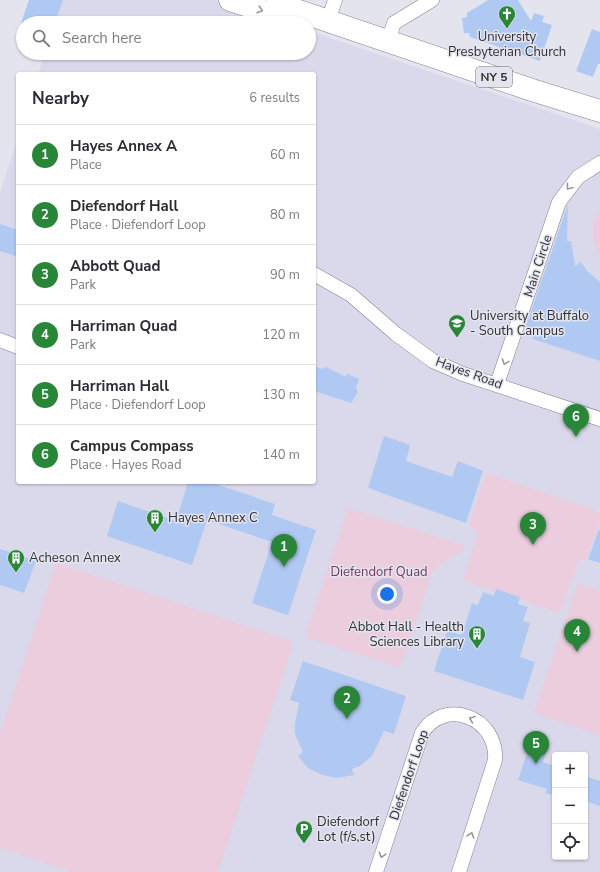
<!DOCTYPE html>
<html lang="en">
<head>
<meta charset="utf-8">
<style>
	:root { --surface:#fff; --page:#f2f2f3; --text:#2b2b33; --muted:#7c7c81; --line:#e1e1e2; --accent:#298638 }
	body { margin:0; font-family:"Nunito Sans",sans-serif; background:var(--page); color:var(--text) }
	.controls { position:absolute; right:12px; bottom:12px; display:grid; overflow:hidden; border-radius:4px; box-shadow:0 1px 3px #0004 }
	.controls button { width:36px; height:36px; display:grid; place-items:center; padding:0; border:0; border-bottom:1px solid var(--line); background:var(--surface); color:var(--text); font:20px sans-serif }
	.you { position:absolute; left:387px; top:594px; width:14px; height:14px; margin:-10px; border:3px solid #fff; border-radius:50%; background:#1a73e8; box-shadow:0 0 0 6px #1a73e833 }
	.badge { display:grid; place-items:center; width:26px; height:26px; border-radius:50%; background:var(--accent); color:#fff; font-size:13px; font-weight:700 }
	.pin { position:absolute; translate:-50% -33px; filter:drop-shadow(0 1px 2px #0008) }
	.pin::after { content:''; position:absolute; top:21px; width:14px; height:12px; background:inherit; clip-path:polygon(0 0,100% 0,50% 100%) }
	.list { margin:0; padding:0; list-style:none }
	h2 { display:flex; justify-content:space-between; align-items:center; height:52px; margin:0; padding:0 16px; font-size:17px }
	h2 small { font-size:13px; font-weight:400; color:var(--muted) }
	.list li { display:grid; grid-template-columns:26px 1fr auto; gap:12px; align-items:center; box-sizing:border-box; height:60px; padding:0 16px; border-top:1px solid var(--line) }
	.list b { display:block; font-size:15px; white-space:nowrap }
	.list p { margin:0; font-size:13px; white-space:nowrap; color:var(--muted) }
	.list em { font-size:13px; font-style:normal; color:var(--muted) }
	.icon { flex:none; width:22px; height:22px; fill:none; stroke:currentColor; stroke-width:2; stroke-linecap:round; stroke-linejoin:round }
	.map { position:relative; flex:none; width:600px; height:872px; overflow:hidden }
	.search { position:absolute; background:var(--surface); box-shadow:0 1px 3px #0004; left:16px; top:16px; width:300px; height:44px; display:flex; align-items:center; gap:10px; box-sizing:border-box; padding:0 14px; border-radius:22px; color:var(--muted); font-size:15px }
	.panel { position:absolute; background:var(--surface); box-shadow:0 1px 3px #0004; left:16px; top:72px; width:300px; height:412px; border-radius:4px }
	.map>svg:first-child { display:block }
	.built { fill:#dad9eb; fill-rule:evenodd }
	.green { fill:#ebcddd }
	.building { fill:#b0c9f2 }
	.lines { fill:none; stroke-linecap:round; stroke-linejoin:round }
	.street-casing { stroke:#81808a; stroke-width:15 }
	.primary-casing { stroke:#81808a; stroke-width:23 }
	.street { stroke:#fff; stroke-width:14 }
	.primary { stroke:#fff; stroke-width:22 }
	.oneway { stroke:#98989a }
	.labels { text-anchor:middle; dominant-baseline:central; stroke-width:3; stroke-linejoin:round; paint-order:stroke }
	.shield { fill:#e4e4ef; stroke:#66666c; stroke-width:1 }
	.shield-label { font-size:12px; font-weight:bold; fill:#303034 }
	.poi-label { font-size:13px; fill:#303034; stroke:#e4e4ef; text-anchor:start }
	.street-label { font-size:13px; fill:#303034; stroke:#e4e4ef }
	.park-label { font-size:13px; fill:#743a5d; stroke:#e4e4ef }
</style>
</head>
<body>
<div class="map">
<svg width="600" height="872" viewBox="0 0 600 872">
	<rect width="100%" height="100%" fill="#e4e4ef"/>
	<!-- built -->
	<g class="built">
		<polygon points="62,0 215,0 284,23 55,23"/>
		<path d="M309,31L600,129V872H0V193L18,137V482H314V74H38L45,53H309ZM555,755H585V857H555Z"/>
	</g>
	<!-- green -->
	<g class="green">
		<path d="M600,210V255C590,243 590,223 600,210Z"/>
		<polygon points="486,473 600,512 600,520 586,561 579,559 560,613 463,580 478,532 468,526"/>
		<polygon points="348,508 468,547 433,570 400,668 305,637"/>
		<polygon points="56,563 291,641 292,648 218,872 72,872 0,848 0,734"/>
		<polygon points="578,583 600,591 600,735 534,713"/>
	</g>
	<!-- building -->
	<g class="building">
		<polygon points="29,0 63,0 55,23 21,23"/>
		<polygon points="488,0 518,0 531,21 534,13 544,16 542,22 552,25 540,61 470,37 469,33 464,33 462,18 467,17 467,13"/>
		<polygon points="592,29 600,32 600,64 598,64 593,77 576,71"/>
		<polygon points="568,204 567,241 571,241 575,266 581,262 588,272 600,282 600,361 533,339 528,327 526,326"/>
		<polygon points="0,224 18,230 18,257 0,251"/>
		<polygon points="314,366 322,369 326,367 346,377 347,374 359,379 356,387 358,392 351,403 314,391"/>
		<polygon points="384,436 410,445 406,461 452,477 458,461 483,471 466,523 368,488"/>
		<polygon points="188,482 210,482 275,504 272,515 316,530 288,615 252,603 272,542 207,520 192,565 107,536 118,501 176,521"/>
		<polygon points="599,529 600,530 600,563 588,559"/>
		<polygon points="0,549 36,561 24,593 0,585"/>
		<polygon points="496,589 520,597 518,604 528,607 523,621 530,623 520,657 535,662 523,700 434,671 447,631 462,635 472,603 478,605 483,592 494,596"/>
		<polygon points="303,661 406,696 394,734 384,731 372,756 360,766 352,769 354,775 337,778 322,775 308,768 298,756 303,752 295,734 295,723 299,703 290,700"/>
		<polygon points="533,736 549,741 543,762 555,766 555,796 545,793 547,789 518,780"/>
		<polygon points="585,776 600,781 600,806 585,801"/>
	</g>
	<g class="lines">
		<!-- street casing -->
		<g class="street-casing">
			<g id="street">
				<polyline points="328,21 335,0"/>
				<polyline points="388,41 394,23 432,0"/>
				<polyline points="314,274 351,295 396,334 433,361 463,374 600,419"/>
				<polyline points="0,340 18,347"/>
				<polyline points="497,384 559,202 578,177 600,163"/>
				<path d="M376,872L422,733C444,697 498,717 495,760L459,872"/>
			</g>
		</g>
		<!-- primary casing -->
		<g class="primary-casing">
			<g id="primary">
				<polyline points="230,0 270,13 290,8"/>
				<polyline points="278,0 290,8 535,91 600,111"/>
			</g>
		</g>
		<!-- street -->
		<use href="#street" class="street"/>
		<!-- primary -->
		<use href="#primary" class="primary"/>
	</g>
	<!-- one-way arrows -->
	<defs><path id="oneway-chevron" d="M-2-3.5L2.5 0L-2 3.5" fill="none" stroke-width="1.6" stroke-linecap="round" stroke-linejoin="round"/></defs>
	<g class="oneway">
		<use href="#oneway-chevron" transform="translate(260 10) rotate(18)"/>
		<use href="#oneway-chevron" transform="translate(569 187) rotate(127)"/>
		<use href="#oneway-chevron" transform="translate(505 362) rotate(110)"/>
		<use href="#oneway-chevron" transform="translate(472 719) rotate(-158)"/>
		<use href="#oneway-chevron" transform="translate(471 835) rotate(-72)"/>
		<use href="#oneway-chevron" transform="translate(382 855) rotate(108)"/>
	</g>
	<!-- icons -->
	<defs>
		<g id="church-pin" transform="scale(0.9)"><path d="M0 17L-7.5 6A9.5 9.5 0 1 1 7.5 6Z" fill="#298638" stroke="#e4e4ef"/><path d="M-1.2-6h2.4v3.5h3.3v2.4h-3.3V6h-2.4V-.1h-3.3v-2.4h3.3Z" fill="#fff"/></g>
		<g id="university-pin" transform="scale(0.9)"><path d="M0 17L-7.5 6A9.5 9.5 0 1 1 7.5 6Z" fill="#298638" stroke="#e4e4ef"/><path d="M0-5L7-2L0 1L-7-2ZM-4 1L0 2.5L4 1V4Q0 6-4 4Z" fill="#fff"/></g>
		<g id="building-pin" transform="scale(0.9)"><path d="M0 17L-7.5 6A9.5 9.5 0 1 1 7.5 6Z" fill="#298638" stroke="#e4e4ef"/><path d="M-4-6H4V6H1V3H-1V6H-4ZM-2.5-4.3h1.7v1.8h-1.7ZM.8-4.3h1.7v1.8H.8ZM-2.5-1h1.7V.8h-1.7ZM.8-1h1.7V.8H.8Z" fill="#fff"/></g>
		<g id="parking-pin" transform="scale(0.9)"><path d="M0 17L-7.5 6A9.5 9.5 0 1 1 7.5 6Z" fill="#298638" stroke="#e4e4ef"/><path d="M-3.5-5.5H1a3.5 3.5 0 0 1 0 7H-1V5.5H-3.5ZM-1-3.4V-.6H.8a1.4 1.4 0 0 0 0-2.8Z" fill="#fff"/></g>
	</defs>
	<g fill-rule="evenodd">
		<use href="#church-pin" x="507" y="14"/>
		<use href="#university-pin" x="457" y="323"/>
		<use href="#building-pin" x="155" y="518"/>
		<use href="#building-pin" x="16" y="558"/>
		<use href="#building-pin" x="477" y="634"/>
		<use href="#parking-pin" x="304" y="829"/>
	</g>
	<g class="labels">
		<!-- shield labels -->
		<rect class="shield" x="476" y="67" width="36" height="20" rx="3"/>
		<g class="shield-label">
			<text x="494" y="77">NY 5</text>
		</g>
		<!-- poi labels -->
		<g class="poi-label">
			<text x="507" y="37" text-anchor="middle">University<tspan x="507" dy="15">Presbyterian Church</tspan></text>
			<text x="470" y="316">University at Buffalo<tspan x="470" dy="15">- South Campus</tspan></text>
			<text x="168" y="518">Hayes Annex C</text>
			<text x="29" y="558">Acheson Annex</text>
			<text x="464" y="627" text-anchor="end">Abbot Hall - Health<tspan x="464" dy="15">Sciences Library</tspan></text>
			<text x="317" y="822">Diefendorf<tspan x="317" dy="15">Lot (f/s,st)</tspan></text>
		</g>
		<!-- street labels -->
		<g class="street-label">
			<text transform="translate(538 266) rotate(-72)">Main Circle</text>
			<text transform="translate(469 373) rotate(20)">Hayes Road</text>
			<text transform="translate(409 775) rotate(-71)">Diefendorf Loop</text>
		</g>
		<!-- park labels -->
		<g class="park-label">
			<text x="379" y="572">Diefendorf Quad</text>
		</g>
	</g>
</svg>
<div class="controls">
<button>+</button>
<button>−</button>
<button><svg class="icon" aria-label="locate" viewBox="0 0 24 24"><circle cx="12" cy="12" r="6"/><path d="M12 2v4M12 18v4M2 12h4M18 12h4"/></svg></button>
</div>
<div class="you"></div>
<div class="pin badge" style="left:284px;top:567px">1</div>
<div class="pin badge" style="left:347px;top:719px">2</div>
<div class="pin badge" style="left:533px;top:545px">3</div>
<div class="pin badge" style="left:577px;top:652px">4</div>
<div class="pin badge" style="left:536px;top:764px">5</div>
<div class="pin badge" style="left:576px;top:437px">6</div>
<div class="search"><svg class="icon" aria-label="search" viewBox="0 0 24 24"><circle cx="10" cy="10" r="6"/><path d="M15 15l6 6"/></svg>Search here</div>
<section class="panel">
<h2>Nearby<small>6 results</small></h2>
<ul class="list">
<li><span class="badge">1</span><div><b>Hayes Annex A</b><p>Place</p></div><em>60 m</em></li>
<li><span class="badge">2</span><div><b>Diefendorf Hall</b><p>Place · Diefendorf Loop</p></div><em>80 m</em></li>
<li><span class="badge">3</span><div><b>Abbott Quad</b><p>Park</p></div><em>90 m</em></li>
<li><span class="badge">4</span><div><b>Harriman Quad</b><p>Park</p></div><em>120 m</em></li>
<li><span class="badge">5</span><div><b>Harriman Hall</b><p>Place · Diefendorf Loop</p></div><em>130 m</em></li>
<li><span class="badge">6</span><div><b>Campus Compass</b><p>Place · Hayes Road</p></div><em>140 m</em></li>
</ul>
</section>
</div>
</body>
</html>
